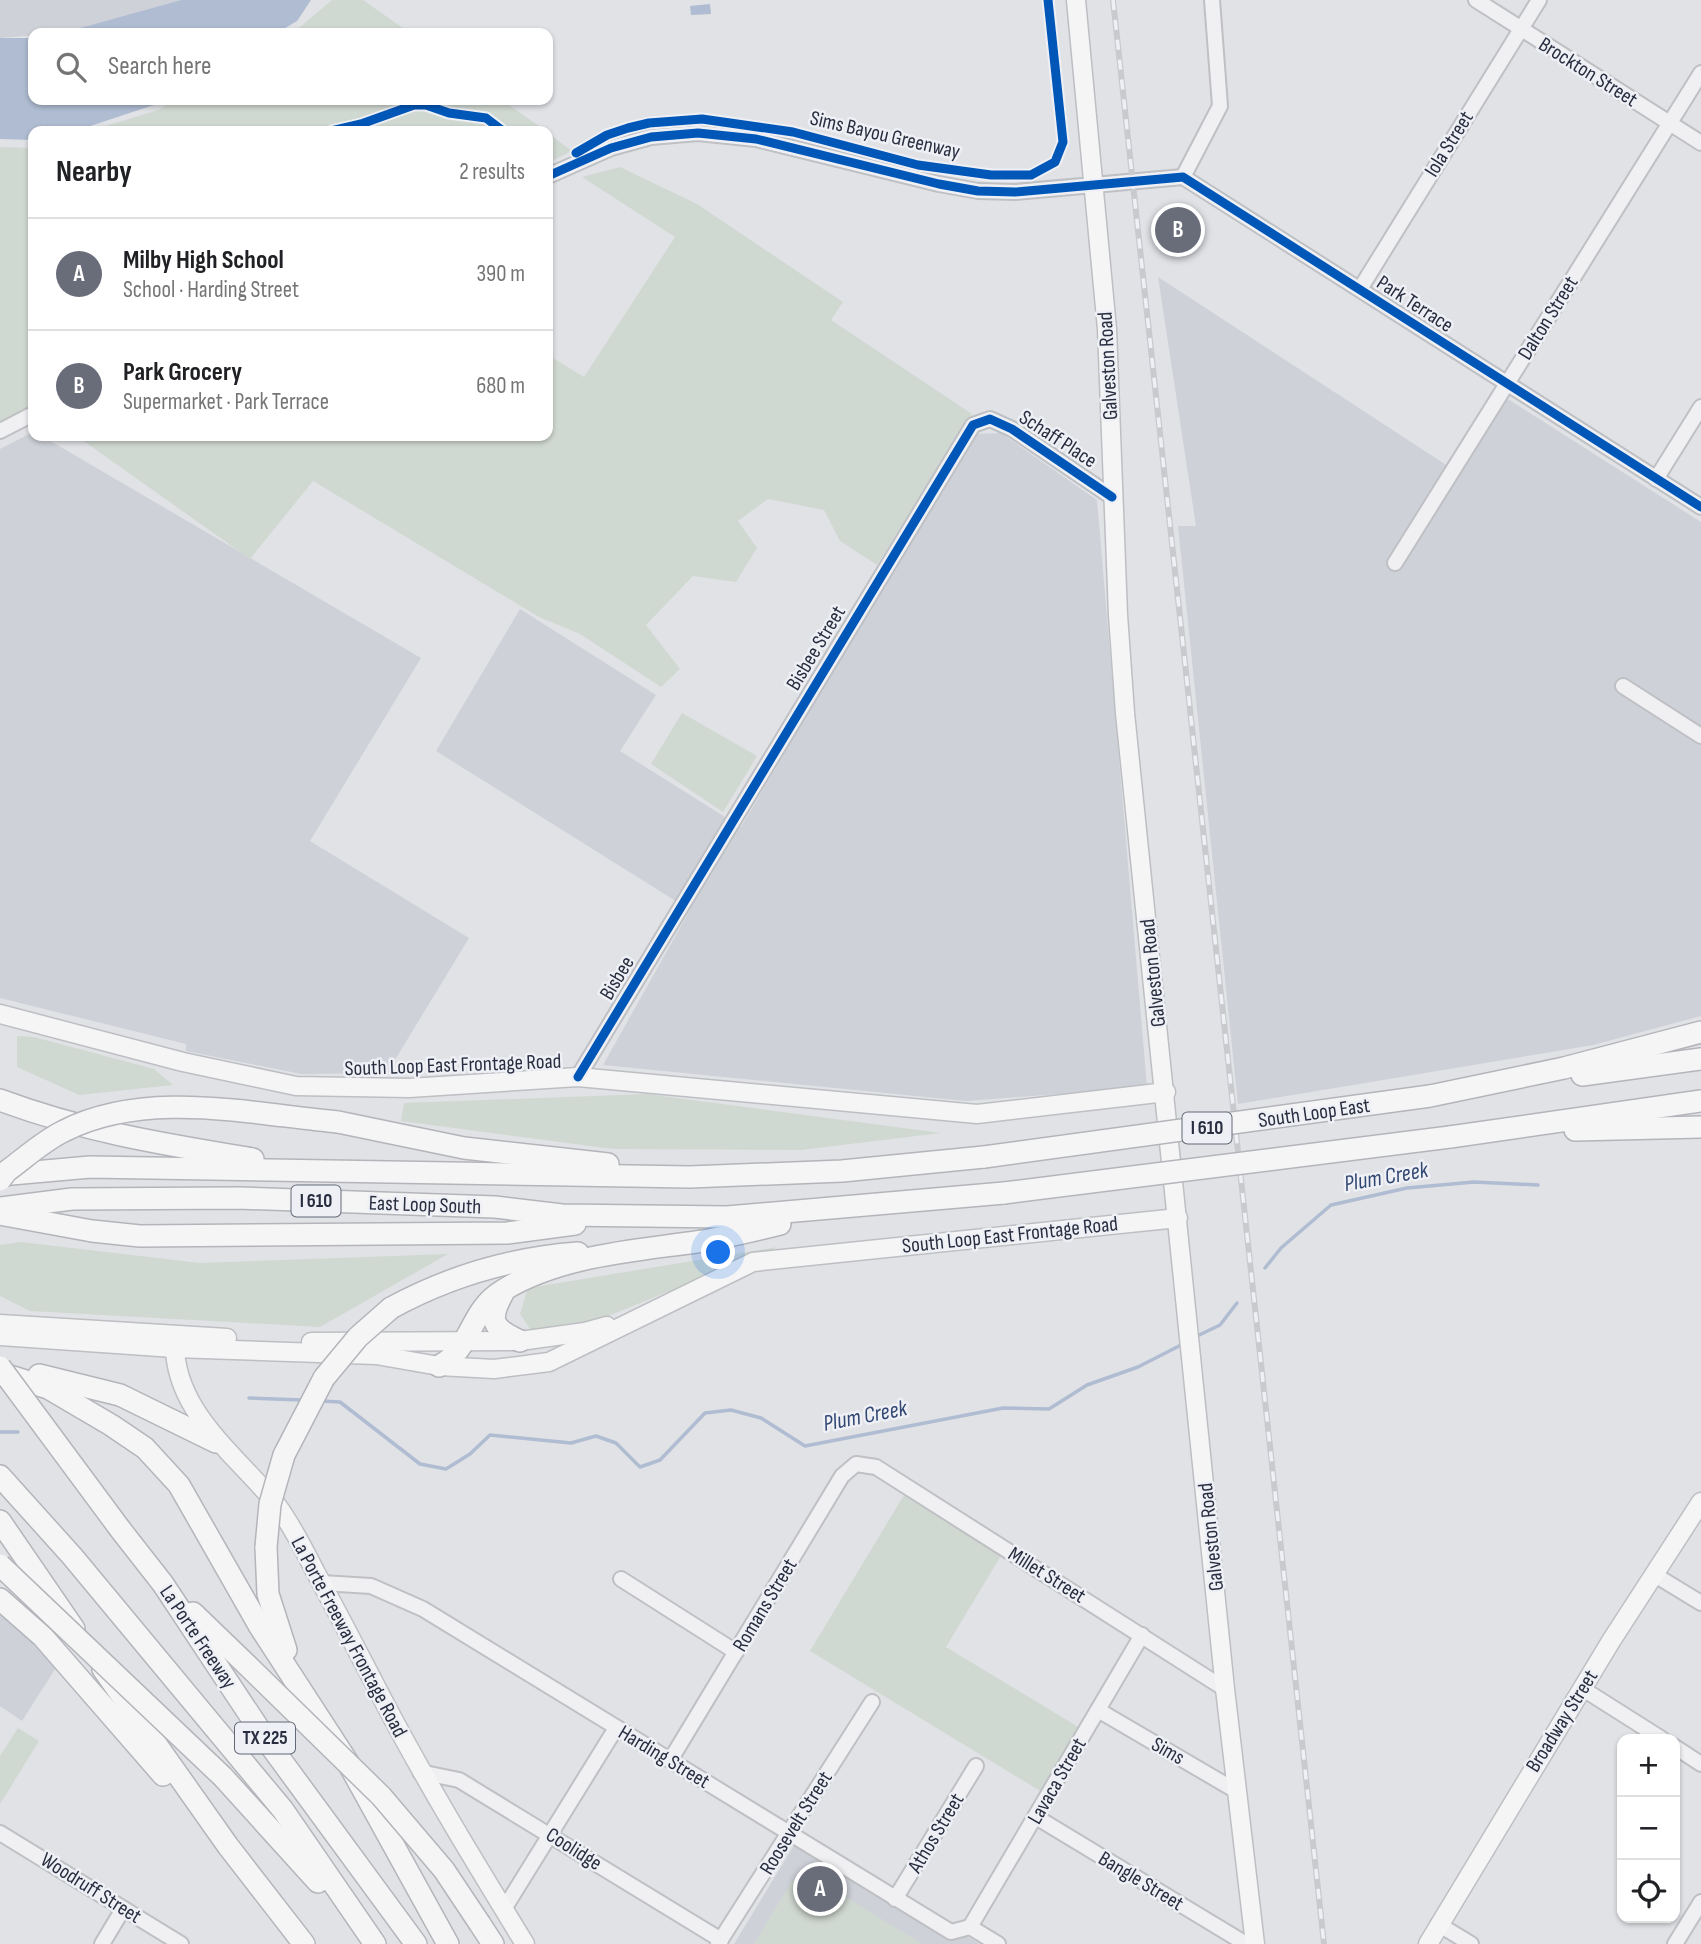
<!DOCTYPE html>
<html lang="en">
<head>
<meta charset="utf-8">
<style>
	:root { --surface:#fff; --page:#f2f2f2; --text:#202124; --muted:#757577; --line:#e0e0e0; --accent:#696c79 }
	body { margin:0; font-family:"Sofia Sans Condensed",sans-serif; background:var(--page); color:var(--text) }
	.controls { position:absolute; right:21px; bottom:21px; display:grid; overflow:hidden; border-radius:14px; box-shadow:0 2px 5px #0004 }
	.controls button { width:63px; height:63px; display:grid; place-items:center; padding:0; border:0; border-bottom:2px solid var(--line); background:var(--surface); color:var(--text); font:35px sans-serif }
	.you { position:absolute; left:719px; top:1253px; width:24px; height:24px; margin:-18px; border:5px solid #fff; border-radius:50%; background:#1a73e8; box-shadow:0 0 0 10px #1a73e833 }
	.badge { display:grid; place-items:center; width:46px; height:46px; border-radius:50%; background:var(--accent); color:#fff; font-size:23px; font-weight:700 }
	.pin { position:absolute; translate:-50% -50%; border:4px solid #fff; box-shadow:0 2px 7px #0006 }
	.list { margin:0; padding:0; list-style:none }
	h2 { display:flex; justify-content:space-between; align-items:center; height:91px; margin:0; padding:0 28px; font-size:30px }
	h2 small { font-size:23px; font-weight:400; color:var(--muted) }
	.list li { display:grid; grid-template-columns:46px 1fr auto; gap:21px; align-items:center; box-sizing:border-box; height:112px; padding:0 28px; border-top:2px solid var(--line) }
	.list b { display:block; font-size:26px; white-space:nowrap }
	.list p { margin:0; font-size:23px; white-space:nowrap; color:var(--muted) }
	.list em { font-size:23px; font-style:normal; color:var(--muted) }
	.icon { flex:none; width:38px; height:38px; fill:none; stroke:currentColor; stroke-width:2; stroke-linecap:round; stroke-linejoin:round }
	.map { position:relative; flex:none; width:1701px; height:1944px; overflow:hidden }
	.search { position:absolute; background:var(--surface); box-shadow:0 2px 5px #0004; left:28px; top:28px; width:525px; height:77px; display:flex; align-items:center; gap:18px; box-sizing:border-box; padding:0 24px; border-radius:14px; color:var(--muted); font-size:26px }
	.panel { position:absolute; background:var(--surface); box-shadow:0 2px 5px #0004; left:28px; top:126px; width:525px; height:315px; border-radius:14px }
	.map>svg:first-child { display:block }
	.built { fill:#cfd1d9 }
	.green { fill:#d0d9d1 }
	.water { fill:#afbcd1 }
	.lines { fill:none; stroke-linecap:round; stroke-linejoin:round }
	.stream { stroke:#afbcd1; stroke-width:3.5 }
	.minor-casing { stroke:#bfc0c4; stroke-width:18 }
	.major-casing { stroke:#bdbfc3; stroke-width:21 }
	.highway-casing { stroke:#b3b5ba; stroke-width:24 }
	.minor { stroke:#f0f0f2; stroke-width:14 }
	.major { stroke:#f5f5f6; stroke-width:18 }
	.highway { stroke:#f5f5f6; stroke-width:21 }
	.rail-casing { stroke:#c9cace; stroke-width:6 }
	.rail { stroke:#eef0f5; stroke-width:3.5; stroke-dasharray:10; stroke-linecap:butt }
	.highway-bridge-casing { stroke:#b3b5ba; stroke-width:24; stroke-linecap:butt }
	.highway-bridge { stroke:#f5f5f6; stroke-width:21 }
	.cycleway-casing { stroke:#eef0f5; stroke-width:13 }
	.cycleway { stroke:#0057b8; stroke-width:9 }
	.labels { text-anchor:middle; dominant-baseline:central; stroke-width:5; stroke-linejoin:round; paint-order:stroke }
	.shield { fill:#eef0f5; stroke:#636876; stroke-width:2 }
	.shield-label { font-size:19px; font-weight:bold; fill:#282d3f }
	.street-label { font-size:21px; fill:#282d3f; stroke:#eef0f5 }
	.water-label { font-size:23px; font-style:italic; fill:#324772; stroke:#eef0f5 }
</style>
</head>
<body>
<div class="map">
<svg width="1701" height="1944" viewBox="0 0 1701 1944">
	<rect width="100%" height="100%" fill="#e1e2e6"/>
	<!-- built -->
	<g class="built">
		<polygon points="0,0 181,0 62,33 0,38"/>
		<polygon points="1158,277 1457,472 1508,399 1701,522 1701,1016 1593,1045 1238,1104 1178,526 1196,526"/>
		<polygon points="33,432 33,436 42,436 421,658 310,841 469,938 387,1073 301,1074 186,1051 186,1044 0,998 0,449"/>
		<polygon points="1001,433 1097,500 1147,1087 966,1101 603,1065 690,910 436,751 520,609 656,695 620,751 741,827 974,434"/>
		<polygon points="0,1607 57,1666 22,1721 0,1706"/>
		<polygon points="796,1842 950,1937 968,1937 980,1944 734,1944"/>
	</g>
	<!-- green -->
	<g class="green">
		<polygon points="332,0 363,0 410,33 293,33"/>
		<polygon points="175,100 502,100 546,131 89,131 158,110"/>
		<polygon points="548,133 572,151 548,163"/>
		<polygon points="0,147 33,148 33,409 0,425"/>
		<polygon points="620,167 697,204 843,302 831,320 972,414 877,565 840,541 824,510 768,499 738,521 757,548 736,582 693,576 646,625 680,669 661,687 580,634 539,617 313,481 250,559 78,437 548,436 548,355 584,377 675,237 582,177"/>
		<polygon points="682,713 757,756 723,812 651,764"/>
		<polygon points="17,1036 34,1037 154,1069 173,1085 79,1095 17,1067"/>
		<polygon points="647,1094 941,1133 801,1150 613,1149 401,1121 404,1103"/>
		<polygon points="21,1242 200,1263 448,1254 320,1327 30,1311 0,1296 0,1245"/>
		<polygon points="778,1247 586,1325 532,1332 520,1314 528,1288"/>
		<polygon points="904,1495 1002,1554 946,1647 1080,1728 1042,1792 810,1651"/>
		<polygon points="18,1728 39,1741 0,1804 0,1756"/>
		<polygon points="812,1876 922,1944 754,1944 792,1881"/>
	</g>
	<!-- water -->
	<g class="water">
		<polygon points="181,0 311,0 297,21 277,33 62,33"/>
		<polygon points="710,4 711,14 691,15 690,6"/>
		<polygon points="0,38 33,38 33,100 169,100 75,131 33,131 33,140 0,139"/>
	</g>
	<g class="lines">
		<!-- stream -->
		<g class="stream">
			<polyline points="1265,1268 1281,1248 1331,1205 1407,1188 1474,1182 1538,1185"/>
			<polyline points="1193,1338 1220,1325 1237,1303"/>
			<polyline points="249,1398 302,1400"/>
			<polyline points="321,1401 340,1402 420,1464 446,1469 470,1454 490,1435 571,1443 596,1436 616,1443 640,1467 660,1460 705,1413 731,1410 761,1418 805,1446 1003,1408 1049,1409 1087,1385 1138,1367 1183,1344"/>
			<polyline points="0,1432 18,1432"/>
		</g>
		<!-- minor casing -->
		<g class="minor-casing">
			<g id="minor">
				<polyline points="1476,0 1701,143"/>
				<polyline points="548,176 611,148 651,137 698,133 756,139 939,184 978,191 1015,192 1183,177 1701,507"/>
				<polyline points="1183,177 1220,106 1212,0"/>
				<polyline points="1360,289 1539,0"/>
				<polyline points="0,431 33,414"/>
				<polyline points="1656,479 1701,407"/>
				<polyline points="1395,563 1701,73"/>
				<polyline points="1623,686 1701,736"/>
				<polyline points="578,1077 973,425 990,419 1012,429 1112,497"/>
				<polyline points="1655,1575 1701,1603"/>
				<polyline points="621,1579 736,1652"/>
				<polyline points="322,1583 371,1586 423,1609 951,1932 970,1927 998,1944"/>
				<polyline points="1583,1689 1662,1739"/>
				<polyline points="1098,1710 1238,1792"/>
				<polyline points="1675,1747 1701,1764"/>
				<polyline points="671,1759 842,1476 856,1464 876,1467 1225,1689"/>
				<polyline points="420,1772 459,1780 721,1940"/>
				<polyline points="1036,1817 1246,1944"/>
				<polyline points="0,1833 181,1944"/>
				<polyline points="895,1899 976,1766"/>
				<polyline points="504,1909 616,1728"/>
				<polyline points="1438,1924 1471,1944"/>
				<polyline points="970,1927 1142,1635"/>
				<polyline points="102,1944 123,1909"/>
				<polyline points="718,1944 872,1702"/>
				<polyline points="1675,1944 1701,1902"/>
			</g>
		</g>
		<!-- major casing -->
		<g class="major-casing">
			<g id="major">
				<polyline points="1076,0 1107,329 1118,615 1125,713 1225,1689 1255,1944"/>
				<polyline points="0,1014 183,1062 296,1086 409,1088 578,1077 977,1114 1166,1092"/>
				<polyline points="0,1324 227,1338"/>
				<polyline points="0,1336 174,1348 376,1355 439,1366 494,1369 549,1362 753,1262 1178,1218"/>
				<path d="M175,1336C170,1409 235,1453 276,1504C292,1525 304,1550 316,1573C339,1615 361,1658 383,1700C427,1784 476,1864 525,1944"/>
				<polyline points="311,1342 520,1341 585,1332 607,1326"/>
				<polyline points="1428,1944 1611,1641 1701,1502"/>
			</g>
		</g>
		<!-- highway casing -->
		<g class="highway-casing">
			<g id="highway">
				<polyline points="1582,1075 1701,1059"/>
				<polyline points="1430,1096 1564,1068 1701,1032"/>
				<path d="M0,1100C86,1132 163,1144 253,1159"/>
				<polyline points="338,1122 464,1148 608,1164"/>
				<polyline points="1575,1130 1701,1127"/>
				<polyline points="1450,1137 1701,1101"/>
				<polyline points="0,1175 90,1167 690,1177 842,1171 984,1157"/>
				<polyline points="0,1208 72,1199 238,1198 495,1207 562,1215 727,1217 1004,1193"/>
				<polyline points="0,1214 92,1231 140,1236 507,1233 575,1224"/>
				<path d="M503,1293C488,1321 492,1328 520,1341"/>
				<path d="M391,1308C450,1276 510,1258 578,1253"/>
				<path d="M439,1366C472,1349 469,1311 502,1291C558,1256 632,1251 696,1242C724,1238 752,1231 780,1224"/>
				<polyline points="0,1373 48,1388 111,1425 145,1448 179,1485 260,1627 347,1761 448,1944"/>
				<polyline points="39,1375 120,1395 216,1442"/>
				<polyline points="284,1455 324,1378"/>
				<polyline points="0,1476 72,1556 283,1810 375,1944"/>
				<polyline points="0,1521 74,1629"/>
				<polyline points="120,1529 163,1584 267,1741 416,1944"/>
				<polyline points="266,1547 268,1594 286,1650"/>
				<polyline points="0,1599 43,1637 163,1775"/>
				<polyline points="193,1613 247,1665"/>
				<polyline points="103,1669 228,1846 304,1944"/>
				<polyline points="223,1777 318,1882"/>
				<polyline points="480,1924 493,1944"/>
			</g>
		</g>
		<!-- minor -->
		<use href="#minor" class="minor"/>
		<!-- major -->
		<use href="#major" class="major"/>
		<!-- highway -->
		<use href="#highway" class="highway"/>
		<!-- rail casing -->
		<g class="rail-casing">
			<polyline id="rail" points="1113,0 1324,1944"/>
		</g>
		<!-- rail -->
		<use href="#rail" class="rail"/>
		<!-- highway-bridge casing -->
		<g class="highway-bridge-casing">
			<g id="highway-bridge">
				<polyline points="984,1157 1430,1096"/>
				<path d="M0,1180L7,1171C25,1158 43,1141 64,1131C147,1089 250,1114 338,1122"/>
				<polyline points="1004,1193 1450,1137"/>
				<polyline points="0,1367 120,1529"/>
				<polyline points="324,1378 358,1337 391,1308"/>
				<polyline points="266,1547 270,1504 284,1455"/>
				<polyline points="0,1565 223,1777"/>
				<polyline points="247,1665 381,1796 444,1870 480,1924"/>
			</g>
		</g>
		<!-- highway-bridge -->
		<use href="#highway-bridge" class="highway-bridge"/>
		<!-- cycleway casing -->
		<g class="cycleway-casing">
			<g id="cycleway">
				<polyline points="331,131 361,124 414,105 426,105 449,113 486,118 503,131"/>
				<polyline points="576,153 607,135 628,128 649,123 702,119 793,132 918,165 991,175 1031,175 1055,162 1063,142 1048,0"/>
				<polyline points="548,176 611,148 651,137 698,133 756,139 939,184 978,191 1015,192 1183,177 1701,507"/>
				<polyline points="578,1077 973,425 990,419 1012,429 1112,497"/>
			</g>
		</g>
		<!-- cycleway -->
		<use href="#cycleway" class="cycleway"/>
	</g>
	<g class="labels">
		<!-- shield labels -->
		<g class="shield">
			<rect x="1182.5" y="1112.5" width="49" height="31" rx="5"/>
			<rect x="291.5" y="1185.5" width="49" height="31" rx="5"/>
			<rect x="235" y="1722.5" width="60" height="31" rx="5"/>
		</g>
		<g class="shield-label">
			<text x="1207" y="1128">I 610</text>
			<text x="316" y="1201">I 610</text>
			<text x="265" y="1738">TX 225</text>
		</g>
		<!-- street labels -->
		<g class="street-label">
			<text transform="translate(1588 72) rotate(32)">Brockton Street</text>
			<text transform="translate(885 135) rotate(13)">Sims Bayou Greenway</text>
			<text transform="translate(1449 144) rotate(-58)">Iola Street</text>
			<text transform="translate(1415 304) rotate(33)">Park Terrace</text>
			<text transform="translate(1548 318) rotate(-58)">Dalton Street</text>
			<text transform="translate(1108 366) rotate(-93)">Galveston Road</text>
			<text transform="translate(1058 439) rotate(33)">Schaff Place</text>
			<text transform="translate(816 648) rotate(-59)">Bisbee Street</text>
			<text transform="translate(1153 973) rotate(-96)">Galveston Road</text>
			<text transform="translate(617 978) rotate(-59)">Bisbee</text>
			<text transform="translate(453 1065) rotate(-2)">South Loop East Frontage Road</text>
			<text transform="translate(1314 1113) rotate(-8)">South Loop East</text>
			<text transform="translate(425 1205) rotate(2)">East Loop South</text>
			<text transform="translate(1010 1235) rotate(-6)">South Loop East Frontage Road</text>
			<text transform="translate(1211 1537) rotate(-96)">Galveston Road</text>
			<text transform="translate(1047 1575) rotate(32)">Millet Street</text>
			<text transform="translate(765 1605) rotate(-59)">Romans Street</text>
			<text transform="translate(198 1637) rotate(56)">La Porte Freeway</text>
			<text transform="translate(349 1637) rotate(62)">La Porte Freeway Frontage Road</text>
			<text transform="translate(1562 1721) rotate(-58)">Broadway Street</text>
			<text transform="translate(1168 1751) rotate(30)">Sims</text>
			<text transform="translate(664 1757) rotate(31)">Harding Street</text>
			<text transform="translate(1057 1781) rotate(-60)">Lavaca Street</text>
			<text transform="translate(796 1823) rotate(-58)">Roosevelt Street</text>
			<text transform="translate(936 1833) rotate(-59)">Athos Street</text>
			<text transform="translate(574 1849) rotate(32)">Coolidge</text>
			<text transform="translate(1141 1881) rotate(31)">Bangle Street</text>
			<text transform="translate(91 1888) rotate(32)">Woodruff Street</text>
		</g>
		<!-- water labels -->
		<g class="water-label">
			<text transform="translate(1386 1177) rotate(-10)">Plum Creek</text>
			<text transform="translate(865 1416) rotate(-11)">Plum Creek</text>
		</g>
	</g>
</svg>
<div class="controls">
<button>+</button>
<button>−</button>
<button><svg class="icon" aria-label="locate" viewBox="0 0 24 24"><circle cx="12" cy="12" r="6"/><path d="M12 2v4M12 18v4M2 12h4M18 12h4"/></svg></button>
</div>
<div class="you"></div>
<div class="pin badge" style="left:820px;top:1889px">A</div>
<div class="pin badge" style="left:1178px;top:230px">B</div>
<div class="search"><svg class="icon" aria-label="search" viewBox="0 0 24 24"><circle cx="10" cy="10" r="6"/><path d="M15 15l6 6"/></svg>Search here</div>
<section class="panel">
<h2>Nearby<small>2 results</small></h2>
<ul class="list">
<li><span class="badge">A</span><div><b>Milby High School</b><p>School · Harding Street</p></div><em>390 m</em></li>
<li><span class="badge">B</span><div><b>Park Grocery</b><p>Supermarket · Park Terrace</p></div><em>680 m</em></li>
</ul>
</section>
</div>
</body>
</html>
